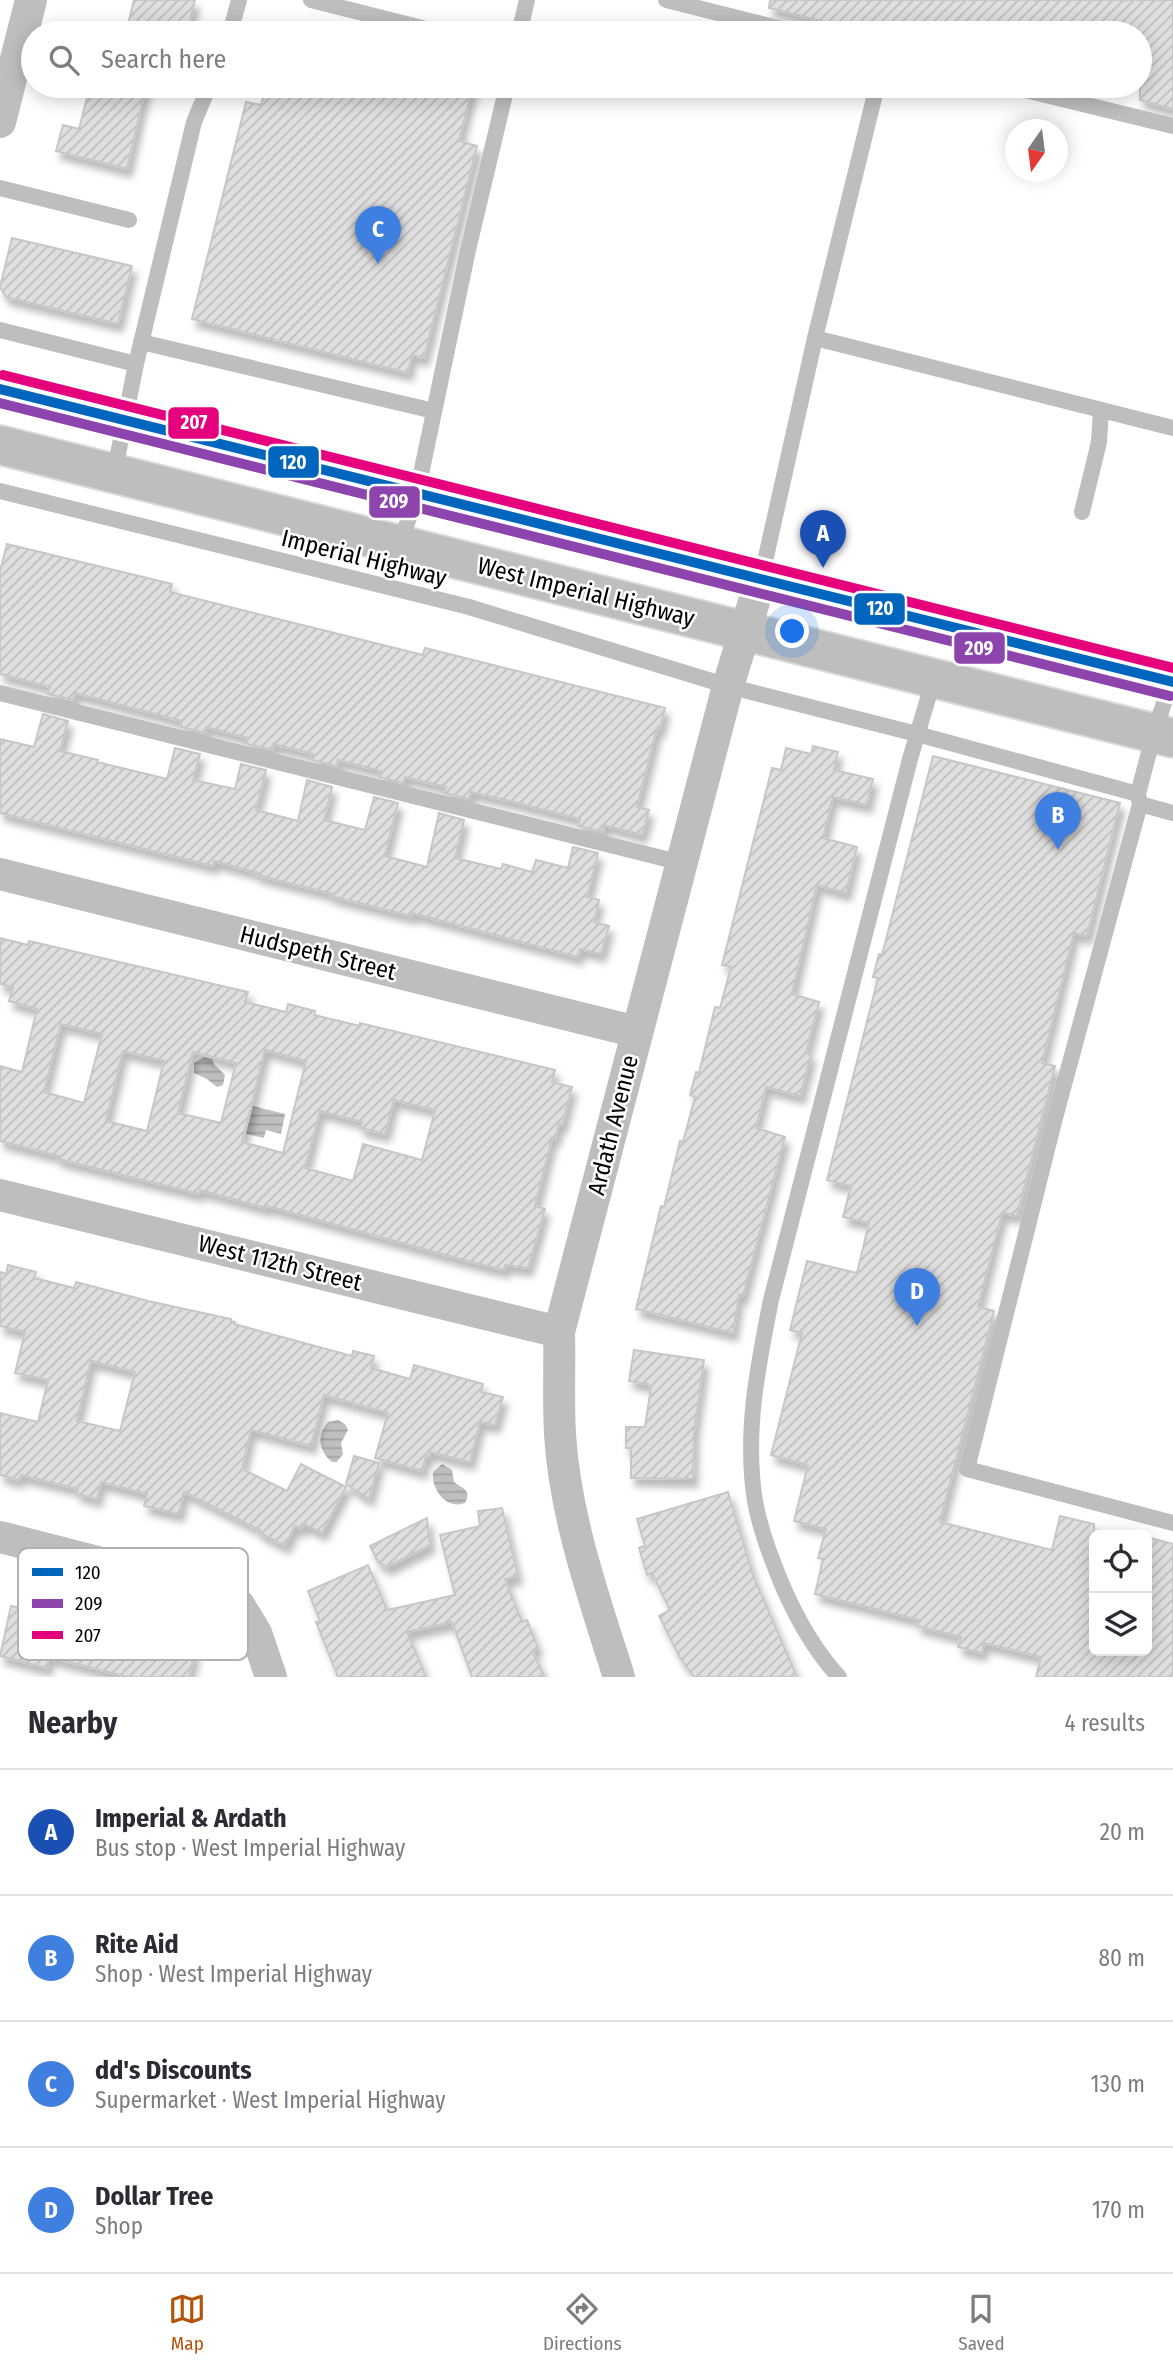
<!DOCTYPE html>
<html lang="en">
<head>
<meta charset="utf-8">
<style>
	:root { --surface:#fff; --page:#f7f7f7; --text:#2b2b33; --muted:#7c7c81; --line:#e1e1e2; --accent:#b45309 }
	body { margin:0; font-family:"Fira Sans Condensed",sans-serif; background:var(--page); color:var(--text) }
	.controls { position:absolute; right:21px; bottom:21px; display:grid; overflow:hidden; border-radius:10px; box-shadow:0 4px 18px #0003 }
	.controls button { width:63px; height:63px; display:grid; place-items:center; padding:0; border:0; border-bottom:2px solid var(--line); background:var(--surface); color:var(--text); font:35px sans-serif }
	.compass { position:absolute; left:1005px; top:119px; width:63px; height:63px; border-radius:50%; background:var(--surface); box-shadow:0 4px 18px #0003; rotate:194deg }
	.you { position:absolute; left:793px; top:632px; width:24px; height:24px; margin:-18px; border:5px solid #fff; border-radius:50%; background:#1a73e8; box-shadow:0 0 0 10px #1a73e833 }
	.badge { display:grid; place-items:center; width:46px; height:46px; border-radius:50%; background:var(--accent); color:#fff; font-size:23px; font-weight:700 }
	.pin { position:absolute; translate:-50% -58px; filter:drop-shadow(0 2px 4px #0008) }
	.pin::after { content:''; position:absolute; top:37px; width:24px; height:21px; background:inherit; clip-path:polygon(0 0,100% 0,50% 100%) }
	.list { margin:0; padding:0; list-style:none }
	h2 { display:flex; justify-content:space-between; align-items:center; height:91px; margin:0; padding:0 28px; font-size:30px }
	h2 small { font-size:23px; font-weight:400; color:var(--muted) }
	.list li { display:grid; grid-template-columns:46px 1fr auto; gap:21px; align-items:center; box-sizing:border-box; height:126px; padding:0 28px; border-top:2px solid var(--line) }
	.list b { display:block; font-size:26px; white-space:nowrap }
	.list p { margin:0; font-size:23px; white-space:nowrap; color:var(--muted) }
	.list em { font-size:23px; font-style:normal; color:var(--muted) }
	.icon { flex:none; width:38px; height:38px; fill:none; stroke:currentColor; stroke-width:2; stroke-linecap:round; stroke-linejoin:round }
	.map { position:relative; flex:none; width:1173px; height:1677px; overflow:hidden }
	.search { position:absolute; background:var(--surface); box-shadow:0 4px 18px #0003; left:21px; right:21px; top:21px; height:77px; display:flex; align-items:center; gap:18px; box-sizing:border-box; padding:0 24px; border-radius:38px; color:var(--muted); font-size:26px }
	.sheet { height:595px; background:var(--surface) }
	nav { display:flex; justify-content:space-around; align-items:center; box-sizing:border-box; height:98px; border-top:2px solid var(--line); background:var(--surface); font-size:19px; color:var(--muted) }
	nav a { display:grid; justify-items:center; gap:4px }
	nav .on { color:var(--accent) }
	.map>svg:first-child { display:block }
	.water { fill:url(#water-rules) }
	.building { fill:url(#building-hatch); stroke:#c7c7c7; stroke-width:2; fill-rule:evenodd; filter:url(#shadow) }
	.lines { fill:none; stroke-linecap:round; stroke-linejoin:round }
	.primary-casing { stroke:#dbdbdb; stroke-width:42 }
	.service { stroke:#bebebe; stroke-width:16 }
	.minor { stroke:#bebebe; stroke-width:32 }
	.primary { stroke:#bebebe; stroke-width:38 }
	.bus-1-casing { stroke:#fff; stroke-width:16 }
	.bus-2-casing { stroke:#fff; stroke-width:16 }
	.bus-3-casing { stroke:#fff; stroke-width:16 }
	.bus-1 { stroke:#0065bd; stroke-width:10 }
	.bus-2 { stroke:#8e44ad; stroke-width:10 }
	.bus-3 { stroke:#e5007d; stroke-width:10 }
	.labels { text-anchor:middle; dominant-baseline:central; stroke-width:5; stroke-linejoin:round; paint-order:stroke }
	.street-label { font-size:24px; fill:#000; stroke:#fff }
	.key { fill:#fff; stroke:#b2b2b2; stroke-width:2 }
	.key-label { font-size:19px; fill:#000 }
	.line-badge { stroke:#fff; stroke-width:2.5 }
	.badge-label { font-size:19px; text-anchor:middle; font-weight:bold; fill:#fff }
</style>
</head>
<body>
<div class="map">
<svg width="1173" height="1677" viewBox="0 0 1173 1677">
	<defs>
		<pattern id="water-rules" width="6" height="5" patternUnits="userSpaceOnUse" patternTransform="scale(1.75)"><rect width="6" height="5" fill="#bfbfbf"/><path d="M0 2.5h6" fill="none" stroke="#a2a2a2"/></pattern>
		<pattern id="building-hatch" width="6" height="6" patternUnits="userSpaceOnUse" patternTransform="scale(1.75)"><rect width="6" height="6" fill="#dfdfdf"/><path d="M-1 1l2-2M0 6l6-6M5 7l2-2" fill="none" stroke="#bebebe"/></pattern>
		<filter id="shadow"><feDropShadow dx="4.5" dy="8" stdDeviation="3.5" flood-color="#0004"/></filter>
	</defs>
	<rect width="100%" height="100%" fill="#fff"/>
	<!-- water -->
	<g class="water">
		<polygon points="204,1057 212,1059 214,1064 225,1075 223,1085 217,1087 207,1079 194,1073 194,1063"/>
		<polygon points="253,1106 285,1114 281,1134 266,1130 264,1138 246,1134"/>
		<path d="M338,1420L345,1424L348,1430L341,1443L343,1454L337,1462H332C319,1451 316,1436 328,1422Z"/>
		<path d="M442,1464L452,1470L454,1482C463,1489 472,1490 465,1503C446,1510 431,1489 433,1472Z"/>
	</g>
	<!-- building -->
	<g class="building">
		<polygon points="134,0 195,0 187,33 126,33"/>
		<polygon points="770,0 1173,0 1173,109 1140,100 1140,33 870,33 769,8"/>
		<polygon points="90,86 146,86 127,169 56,151 63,125 79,129"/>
		<polygon points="266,86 473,86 459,141 477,146 424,358 412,355 408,373 192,319 246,102 261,105"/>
		<polygon points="12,238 132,266 118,324 6,297 0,287"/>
		<polygon points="7,544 172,584 170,592 423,655 425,648 665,708 660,729 657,728 637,807 649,810 642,835 604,825 603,832 578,826 580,819 514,802 471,792 469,799 444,793 446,787 405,777 403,783 379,777 381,771 338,760 337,766 312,760 313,754 273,744 272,750 247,744 248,738 206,727 205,733 181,727 182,721 75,693 73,700 48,694 50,687 0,674 0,571"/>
		<polygon points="43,714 68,721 60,751 98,760 97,762 167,779 175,748 200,754 193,780 235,789 241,764 266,770 256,810 298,821 307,780 332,787 324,820 365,830 374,797 398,803 385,856 427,867 439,813 464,820 455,858 501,869 503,864 532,872 536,860 568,868 573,847 598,853 587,897 599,900 594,922 609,926 601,954 580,949 578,957 412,913 411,916 331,896 332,894 257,875 258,873 214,861 213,866 0,813 0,739 34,747"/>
		<polygon points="813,746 838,752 834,770 873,779 867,805 833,797 823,838 857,847 846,893 817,885 792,994 819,1002 806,1053 811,1055 800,1096 766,1087 756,1128 785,1137 743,1296 739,1295 733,1333 636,1309 661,1206 664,1207 680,1141 683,1142 695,1097 690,1095 696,1072 699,1073 715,1007 720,1008 731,967 722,965 772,768 781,770 786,748 811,754"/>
		<polygon points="933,756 1120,803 1087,936 1074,933 1042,1063 1055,1066 1017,1216 1004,1213 1002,1214 978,1307 994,1311 940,1522 1052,1550 1060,1516 1094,1524 1094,1651 1147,1651 1147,1537 1173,1544 1173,1677 1036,1677 1041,1657 984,1643 982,1653 958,1647 961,1637 917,1626 919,1620 815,1594 823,1559 818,1558 826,1529 794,1521 808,1465 771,1455 802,1333 790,1330 807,1261 857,1273 869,1223 843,1217 851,1186 827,1180 878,978 873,977 879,954 882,955"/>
		<path d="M0,938L28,945L29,941L248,992L245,1002L286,1012L288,1004L315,1011L314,1015L360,1026V1023L555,1070L552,1082L572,1087L562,1125L559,1124L555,1139L552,1138L535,1206L545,1209L528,1268L505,1265L504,1270L464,1260L311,1218L267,1206L266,1208L200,1190L199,1194L58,1159L59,1156L0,1141V1066L22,1072L37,1009L9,1001L13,987L0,984ZM61,1024L102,1034L84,1103L44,1092ZM265,1050L306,1061L283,1153L242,1142ZM123,1051L164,1061L147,1131L106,1121ZM193,1052L236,1063L221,1123L178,1113ZM394,1100L435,1110L422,1160L363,1144L353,1181L305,1168L320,1111L362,1122L360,1128L385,1134Z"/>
		<path d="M8,1265L36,1272L34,1278L74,1288L76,1282L148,1301L231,1319V1321L235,1322L234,1324L352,1356L353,1351L374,1356L371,1368L410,1379L414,1365L483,1384L481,1392L503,1397L495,1425L480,1422L470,1462L430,1452L429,1457L426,1456L422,1471L375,1458L388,1413L324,1395L311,1446L251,1430L242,1469L287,1491L301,1464L346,1487L322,1533L304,1524L301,1529L295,1526L285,1546L258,1532L260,1530L184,1492L179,1514L144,1506L147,1494L101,1482L97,1499L77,1494L78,1489L21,1475L19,1480L0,1475V1413L38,1422L48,1380L15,1373L25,1332L0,1326V1272L6,1274ZM91,1361L135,1372L120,1431L77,1421Z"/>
		<polygon points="634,1350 704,1360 694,1433 693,1479 631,1478 631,1448 626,1448 626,1427 645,1427 651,1387 648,1387 648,1384 629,1381"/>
		<polygon points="354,1456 379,1463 369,1499 346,1484"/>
		<polygon points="728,1492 753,1575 797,1677 694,1677 679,1656 659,1616 670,1610 652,1573 647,1575 639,1548 645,1546 637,1519"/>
		<polygon points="502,1508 518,1576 505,1579 522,1622 527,1620 538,1648 532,1651 545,1677 472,1677 452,1622 407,1632 426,1677 338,1677 316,1622 320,1621 308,1591 368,1565 387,1610 455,1595 440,1535 480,1526 478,1511"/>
		<polygon points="427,1518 430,1545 387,1567 378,1562 370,1546"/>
		<polygon points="32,1605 119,1629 119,1625 177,1641 176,1646 195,1651 189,1677 128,1677 49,1657 47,1668 0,1656 11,1606 31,1610"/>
	</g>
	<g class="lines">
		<!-- primary casing -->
		<g class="primary-casing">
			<g id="primary">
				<polyline points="0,389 1173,682"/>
				<polyline points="0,445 1173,738"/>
			</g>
		</g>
		<!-- service -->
		<g class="service">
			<polyline points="311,0 442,33"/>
			<polyline points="666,0 798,33"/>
			<polyline points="230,33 239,0"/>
			<polyline points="519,33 527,0"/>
			<polyline points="1009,86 1173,126"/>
			<polyline points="0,188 129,220"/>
			<polyline points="0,330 136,364"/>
			<polyline points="815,338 1173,428"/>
			<polyline points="141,342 434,411"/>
			<polyline points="114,474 136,364 194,122 209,86"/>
			<polyline points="0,491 469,607 728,686 917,734 1138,794"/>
			<polyline points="1082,512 1099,442 1101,410"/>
			<polyline points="400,545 417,493 468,250 507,86"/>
			<polyline points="761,579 815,338 877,86"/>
			<polyline points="1172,679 1154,733 1138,794 1140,804 1055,1118 967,1469 1173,1523"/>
			<polyline points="0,693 682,863"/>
			<polyline points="1140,804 1173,813"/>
			<path d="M839,1677C815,1651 797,1619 783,1587C772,1560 760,1530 755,1501C744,1433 758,1365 771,1300L910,759L934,678"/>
		</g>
		<!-- minor -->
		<g class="minor">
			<polyline points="0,122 31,0"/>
			<polyline points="0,874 637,1032"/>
			<polyline points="0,1195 559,1332"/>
			<polyline points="0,1537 129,1570 210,1587 239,1605 256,1633 271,1677"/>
			<path d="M619,1677C594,1598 565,1517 560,1434C558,1400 560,1366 559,1332L728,686L761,579"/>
		</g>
		<!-- primary -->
		<use href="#primary" class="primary"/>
		<!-- bus-1 casing -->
		<g class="bus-1-casing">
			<polyline id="bus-1" points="0,389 1173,682"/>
		</g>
		<!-- bus-2 casing -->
		<g class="bus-2-casing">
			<polyline id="bus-2" points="0,403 1170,696"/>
		</g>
		<!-- bus-3 casing -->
		<g class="bus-3-casing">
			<polyline id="bus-3" points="3,375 1173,668"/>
		</g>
		<!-- bus-1 -->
		<use href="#bus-1" class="bus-1"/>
		<!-- bus-2 -->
		<use href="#bus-2" class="bus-2"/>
		<!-- bus-3 -->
		<use href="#bus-3" class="bus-3"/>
	</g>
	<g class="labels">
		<!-- street labels -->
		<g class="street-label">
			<text transform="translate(364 558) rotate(14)">Imperial Highway</text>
			<text transform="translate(586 592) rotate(14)">West Imperial Highway</text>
			<text transform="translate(318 953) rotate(14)">Hudspeth Street</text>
			<text transform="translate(613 1125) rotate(-76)">Ardath Avenue</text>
			<text transform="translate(280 1263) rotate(14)">West 112th Street</text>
		</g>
	</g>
	<!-- legend -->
	<rect x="18" y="1548" width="230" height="112" rx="10" class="key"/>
	<rect x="32" y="1568" width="31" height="8" fill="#0065bd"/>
	<rect x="32" y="1599" width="31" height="9" fill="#8e44ad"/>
	<rect x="32" y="1631" width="31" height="8" fill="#e5007d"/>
	<g class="key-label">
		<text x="75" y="1579">120</text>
		<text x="75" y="1610">209</text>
		<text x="75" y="1642">207</text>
	</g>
	<g class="line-badge">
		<rect x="167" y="406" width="53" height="34" rx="7" fill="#e5007d"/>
		<rect x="267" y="445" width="53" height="34" rx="7" fill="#0065bd"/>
		<rect x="368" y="485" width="53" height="34" rx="7" fill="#8e44ad"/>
		<rect x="853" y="592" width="53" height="34" rx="7" fill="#0065bd"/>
		<rect x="953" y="631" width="53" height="34" rx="7" fill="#8e44ad"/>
	</g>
	<g class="badge-label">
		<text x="194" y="429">207</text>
		<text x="293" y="469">120</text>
		<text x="394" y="508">209</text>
		<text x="880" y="615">120</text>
		<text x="979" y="655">209</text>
	</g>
</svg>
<div class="controls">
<button><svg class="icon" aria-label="locate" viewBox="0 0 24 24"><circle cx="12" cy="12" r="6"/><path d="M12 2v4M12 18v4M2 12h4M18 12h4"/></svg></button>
<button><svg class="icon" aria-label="layers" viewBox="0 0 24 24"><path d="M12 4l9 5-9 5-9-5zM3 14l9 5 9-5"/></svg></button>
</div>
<svg class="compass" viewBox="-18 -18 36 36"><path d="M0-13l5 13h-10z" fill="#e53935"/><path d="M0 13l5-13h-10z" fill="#7c7c81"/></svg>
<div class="you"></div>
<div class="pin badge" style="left:823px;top:568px;background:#1a4fb4">A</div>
<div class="pin badge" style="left:1058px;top:850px;background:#3f7fe0">B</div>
<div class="pin badge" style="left:378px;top:264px;background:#3f7fe0">C</div>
<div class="pin badge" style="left:917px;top:1326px;background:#3f7fe0">D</div>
<div class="search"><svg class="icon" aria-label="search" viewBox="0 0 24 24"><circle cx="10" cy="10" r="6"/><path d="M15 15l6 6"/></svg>Search here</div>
</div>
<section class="sheet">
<h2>Nearby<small>4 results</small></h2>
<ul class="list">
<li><span class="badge" style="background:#1a4fb4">A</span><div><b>Imperial &amp; Ardath</b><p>Bus stop · West Imperial Highway</p></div><em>20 m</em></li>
<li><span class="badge" style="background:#3f7fe0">B</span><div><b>Rite Aid</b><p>Shop · West Imperial Highway</p></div><em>80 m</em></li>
<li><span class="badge" style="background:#3f7fe0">C</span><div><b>dd's Discounts</b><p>Supermarket · West Imperial Highway</p></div><em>130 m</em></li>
<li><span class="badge" style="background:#3f7fe0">D</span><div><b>Dollar Tree</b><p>Shop</p></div><em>170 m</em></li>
</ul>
</section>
<nav>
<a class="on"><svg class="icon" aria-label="map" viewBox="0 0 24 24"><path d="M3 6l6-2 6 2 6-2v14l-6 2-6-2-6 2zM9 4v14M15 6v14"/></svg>Map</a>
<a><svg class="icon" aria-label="directions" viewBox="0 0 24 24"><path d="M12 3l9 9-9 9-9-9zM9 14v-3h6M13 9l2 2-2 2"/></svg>Directions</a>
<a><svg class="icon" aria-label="saved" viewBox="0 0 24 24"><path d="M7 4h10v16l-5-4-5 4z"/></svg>Saved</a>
</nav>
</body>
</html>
